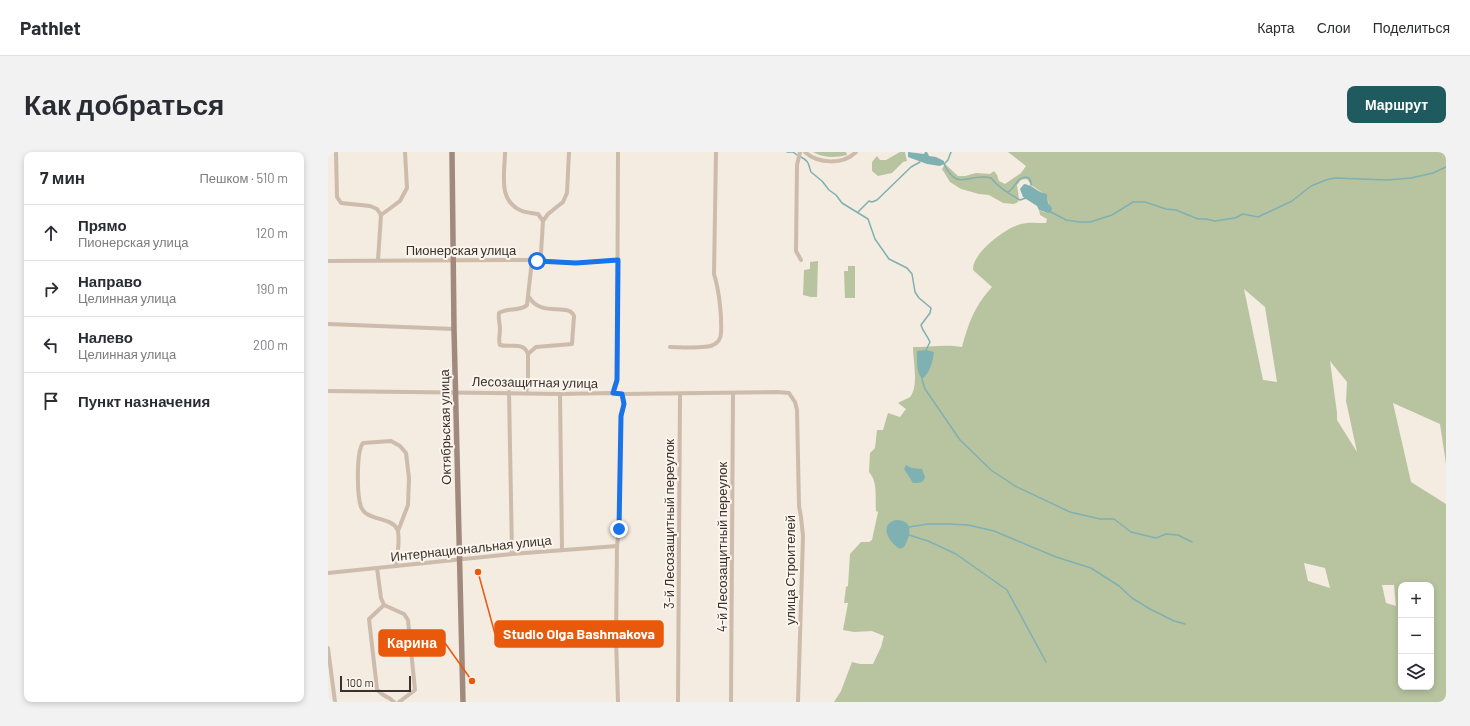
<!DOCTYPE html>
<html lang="ru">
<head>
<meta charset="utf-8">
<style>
	:root { --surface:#fff; --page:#f2f2f3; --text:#2b2b33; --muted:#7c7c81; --line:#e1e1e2; --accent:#1f5a5e }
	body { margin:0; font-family:Barlow,sans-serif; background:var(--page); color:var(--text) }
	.controls { position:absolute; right:12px; bottom:12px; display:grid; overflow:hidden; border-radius:8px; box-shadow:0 2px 6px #0003 }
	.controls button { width:36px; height:36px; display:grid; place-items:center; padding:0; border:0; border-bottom:1px solid var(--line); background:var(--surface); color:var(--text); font:20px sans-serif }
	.scale { position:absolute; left:12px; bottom:10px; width:71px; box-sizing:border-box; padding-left:4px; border:2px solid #3b302b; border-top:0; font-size:11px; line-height:14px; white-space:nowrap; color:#3b302b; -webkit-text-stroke:3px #fbf5ee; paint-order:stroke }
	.stop { position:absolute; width:12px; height:12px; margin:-9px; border:3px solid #1a73e8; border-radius:50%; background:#fff }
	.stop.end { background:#1a73e8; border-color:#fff; box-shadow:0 1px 4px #0008 }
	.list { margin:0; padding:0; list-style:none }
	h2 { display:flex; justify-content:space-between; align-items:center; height:52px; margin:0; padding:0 16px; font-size:17px }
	h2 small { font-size:13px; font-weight:400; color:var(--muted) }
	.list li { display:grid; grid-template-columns:26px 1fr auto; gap:12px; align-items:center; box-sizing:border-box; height:56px; padding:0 16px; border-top:1px solid var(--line) }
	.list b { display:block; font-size:15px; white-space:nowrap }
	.list p { margin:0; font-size:13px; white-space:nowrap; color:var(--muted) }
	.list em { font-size:13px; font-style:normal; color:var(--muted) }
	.icon { flex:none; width:22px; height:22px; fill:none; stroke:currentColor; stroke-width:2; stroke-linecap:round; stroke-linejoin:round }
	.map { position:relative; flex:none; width:1118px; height:550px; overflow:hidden; border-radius:8px }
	header { display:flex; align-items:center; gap:24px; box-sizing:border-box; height:56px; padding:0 20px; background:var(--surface); border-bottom:1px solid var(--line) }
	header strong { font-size:19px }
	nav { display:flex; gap:22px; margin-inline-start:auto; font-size:14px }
	.intro { display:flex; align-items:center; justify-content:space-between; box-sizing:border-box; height:96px; padding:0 24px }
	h1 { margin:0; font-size:28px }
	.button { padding:10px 18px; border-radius:8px; background:var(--accent); color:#fff; font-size:14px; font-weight:700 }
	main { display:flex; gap:24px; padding:0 24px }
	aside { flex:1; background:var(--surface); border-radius:8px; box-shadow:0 2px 6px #0003 }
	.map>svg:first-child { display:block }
	.green { fill:#b8c4a0; fill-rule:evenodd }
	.water { fill:#7fb0b2 }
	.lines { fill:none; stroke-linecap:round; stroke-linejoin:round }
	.stream { stroke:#7fb0b2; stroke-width:1.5 }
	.street { stroke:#cdbbac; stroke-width:4 }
	.secondary { stroke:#a18a7d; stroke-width:5.5 }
	.route { stroke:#1a73e8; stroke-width:5 }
	.labels { text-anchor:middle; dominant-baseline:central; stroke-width:4; stroke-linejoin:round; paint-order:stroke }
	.street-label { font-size:13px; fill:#3b302b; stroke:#fbf5ee }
	.leader { fill:none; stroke:#e8590c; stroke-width:1.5 }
	.callout-dot { fill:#e8590c; stroke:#fbf5ee; stroke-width:1.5 }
	.callout { fill:#e8590c; stroke:#e8590c; stroke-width:1.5 }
	.callout-label { font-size:14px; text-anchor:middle; font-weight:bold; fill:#fff }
</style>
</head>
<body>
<header>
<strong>Pathlet</strong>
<nav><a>Карта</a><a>Слои</a><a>Поделиться</a></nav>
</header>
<div class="intro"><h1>Как добраться</h1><a class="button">Маршрут</a></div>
<main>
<aside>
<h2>7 мин<small>Пешком · 510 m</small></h2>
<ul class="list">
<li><svg class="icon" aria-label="ahead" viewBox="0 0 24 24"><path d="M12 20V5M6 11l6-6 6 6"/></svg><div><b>Прямо</b><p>Пионерская улица</p></div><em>120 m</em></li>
<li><svg class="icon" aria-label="right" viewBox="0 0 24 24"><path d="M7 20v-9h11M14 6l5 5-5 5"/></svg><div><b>Направо</b><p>Целинная улица</p></div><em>190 m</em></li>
<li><svg class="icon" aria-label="left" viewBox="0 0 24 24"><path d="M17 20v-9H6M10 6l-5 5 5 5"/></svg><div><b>Налево</b><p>Целинная улица</p></div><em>200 m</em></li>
<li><svg class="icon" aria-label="arrive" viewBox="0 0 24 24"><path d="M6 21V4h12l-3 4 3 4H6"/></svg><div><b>Пункт назначения</b></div></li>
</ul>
</aside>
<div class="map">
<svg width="1118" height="550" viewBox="0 0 1118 550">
	<rect width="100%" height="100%" fill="#f4ebe1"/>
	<!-- green -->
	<g class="green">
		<path d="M485,0H518L519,3C507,6 495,6 485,0Z"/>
		<polygon points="572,0 577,0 579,9 575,10 564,21 550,24 544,19 544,10 549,4 552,8 558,8"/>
		<path d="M680,0H1118V312L1112,272L1065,251L1083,330L1118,352V550H506L513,539L524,510L532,512H545L553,495L556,484L544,479L526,480L515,478L520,451H516L518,435L520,434L522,402L533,390H541L544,388L550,360L548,359C547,345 550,330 541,320L542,301L547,296L549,278H555L560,261L572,265L578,257L570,251C573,249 579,247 582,245C591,235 585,208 585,195C602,195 618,192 634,195C641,170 646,155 664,135L645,118C644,101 677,76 693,72C701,70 709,71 718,71L719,67L712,63L711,58L716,60L721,53L719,44L703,33L699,27L693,28L689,33L691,47L690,50L686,52L675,51L661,43L651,42L633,37L622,30L614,17L617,12L630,24H637L648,21L662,22L666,19L669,23L671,29L677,32L693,21L698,14ZM916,137L937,155L949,230L935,228ZM1002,209L1019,230L1018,249L1029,300L1009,268V261ZM976,411L997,416L1002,436L980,429ZM1054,433H1066L1068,454L1058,451ZM1073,433H1103V535H1073Z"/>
		<polygon points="490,109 489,145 483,145 475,143 476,118 482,117 482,110"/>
		<polygon points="520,114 527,114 527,146 517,146 516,119 520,119"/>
	</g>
	<!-- water -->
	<g class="water">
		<polygon points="580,0 596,2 597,0 599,0 601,4 608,5 616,9 616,12 612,14 599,12 580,5"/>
		<path d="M696,32C705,33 710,41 719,42L720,51L724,56L723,60L721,61L711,58L709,54L695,45L692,37Z"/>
		<path d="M598,198L606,200C605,209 602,221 594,227C588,220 589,208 589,199Z"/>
		<path d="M578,313L584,316L594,317L597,325C595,331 592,331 585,331L576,317Z"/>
		<path d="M568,368C586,368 583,383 576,395L572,397C561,391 550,372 568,368Z"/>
	</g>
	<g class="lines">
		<!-- stream -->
		<g class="stream">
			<polyline points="459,0 465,0 469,3"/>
			<path d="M623,0L620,8L616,12C630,41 641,20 663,26C671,36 681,42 692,48L698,46"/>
			<path d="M473,5C482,10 480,12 483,20L494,29L501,38L508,43L514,51L540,67L547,87L561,107L579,116L584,122L587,140L591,146L603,156L602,161L593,173C595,180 599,183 602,190L598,198"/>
			<path d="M680,40C688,36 689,22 701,26L703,30V33"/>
			<polyline points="530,60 541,49 544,50 549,48 583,15 592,10"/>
			<polyline points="723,60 738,68 752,70 762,70 784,63 805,50 817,50 838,57 848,58 870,67 878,67 887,69 907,66 915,62 930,65 964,49 983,34 998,28 1007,26 1059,28 1083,26 1105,21 1118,15"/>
			<polyline points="594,227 597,237 632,288 663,318 687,334 742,360 772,367 786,367 803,380 828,386 838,382 850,383 864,390"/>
			<polyline points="581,375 600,372 620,372 640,373 666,379 728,405 763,416 791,434 804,446 822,457 846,469 857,472"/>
			<polyline points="581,383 600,389 628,402 679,438 718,510"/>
		</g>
		<!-- street -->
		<g class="street">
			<polyline points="8,0 9,45 13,51 42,54 49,57 53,63 50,108"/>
			<path d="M177,0C177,21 169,49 194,59C199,61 205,61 210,62L215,69"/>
			<polyline points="472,0 469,13 468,99 473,108"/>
			<path d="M477,0C490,12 515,13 528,0"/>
			<polyline points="53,63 72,49 79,36 77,0"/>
			<polyline points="0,109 204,108 248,111 290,108"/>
			<polyline points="209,109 213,101 215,69 220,62 235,50 239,41 241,0"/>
			<polyline points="0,172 126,177"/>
			<path d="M342,195C351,195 378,197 385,193C390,191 393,186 393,181C394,164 391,138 386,122L388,0"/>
			<path d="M200,202L208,195L244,192L246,164C241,150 213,166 201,145"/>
			<polyline points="0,239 232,242 285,241 294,242 449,240 461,241 467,250 469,258 471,354 473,365 475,384 470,550"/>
			<polyline points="181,240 184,402"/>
			<path d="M198,241L200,229V202C196,189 182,196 172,193C170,188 172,183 172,177C172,171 170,167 171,161C179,155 192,160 199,153L204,108"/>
			<polyline points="285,241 289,228 290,0"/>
			<polyline points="232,242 234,397"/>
			<path d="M68,414C69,406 73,384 69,377C64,367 48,368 39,362C37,361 34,357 33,355C29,344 28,300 35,291L63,289L72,294L78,301L81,326L80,353L70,379"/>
			<path d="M49,416L53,446L56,453L41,467L49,537C55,546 60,543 66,550"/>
			<polyline points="0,421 184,402 289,394"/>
			<polyline points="56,453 76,462 80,468 87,538 71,550"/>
			<polyline points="0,496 7,550"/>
			<polyline points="290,550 288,486 289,394 291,377 293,264 296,252 294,242"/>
			<polyline points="350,550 352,242"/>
			<polyline points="403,550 405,241"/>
		</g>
		<!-- secondary -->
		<polyline class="secondary" points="124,0 126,177 135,550"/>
	</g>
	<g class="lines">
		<!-- route -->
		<polyline class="route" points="209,109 248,111 290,108 289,228 285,241 294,242 296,252 293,264 291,377"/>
	</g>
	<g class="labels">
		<!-- street labels -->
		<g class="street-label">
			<text x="133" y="98">Пионерская улица</text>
			<text transform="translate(207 230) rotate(1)">Лесозащитная улица</text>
			<text transform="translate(117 275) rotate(-91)">Октябрьская улица</text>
			<text transform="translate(341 372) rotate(-90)">3-й Лесозащитный переулок</text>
			<text transform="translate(394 395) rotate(-90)">4-й Лесозащитный переулок</text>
			<text transform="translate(143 396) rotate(-6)">Интернациональная улица</text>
			<text transform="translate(462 418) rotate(-90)">улица Строителей</text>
		</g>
	</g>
	<!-- callouts -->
	<path class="leader" d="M150 420L167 482M144 529L117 491"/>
	<g class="callout-dot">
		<circle cx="150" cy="420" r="4"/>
		<circle cx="144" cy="529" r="4"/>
	</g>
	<g class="callout">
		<rect x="167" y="469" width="168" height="26" rx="4"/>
		<rect x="51" y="478" width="66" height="26" rx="4"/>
	</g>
	<g class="callout-label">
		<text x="251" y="487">Studio Olga Bashmakova</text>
		<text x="84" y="496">Карина</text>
	</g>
</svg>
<div class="controls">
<button>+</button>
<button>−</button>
<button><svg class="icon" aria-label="layers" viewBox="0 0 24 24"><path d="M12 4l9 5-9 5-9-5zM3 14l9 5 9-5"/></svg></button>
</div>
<div class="scale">100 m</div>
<div class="stop" style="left:209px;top:109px"></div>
<div class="stop end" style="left:291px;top:377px"></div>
</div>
</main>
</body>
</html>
